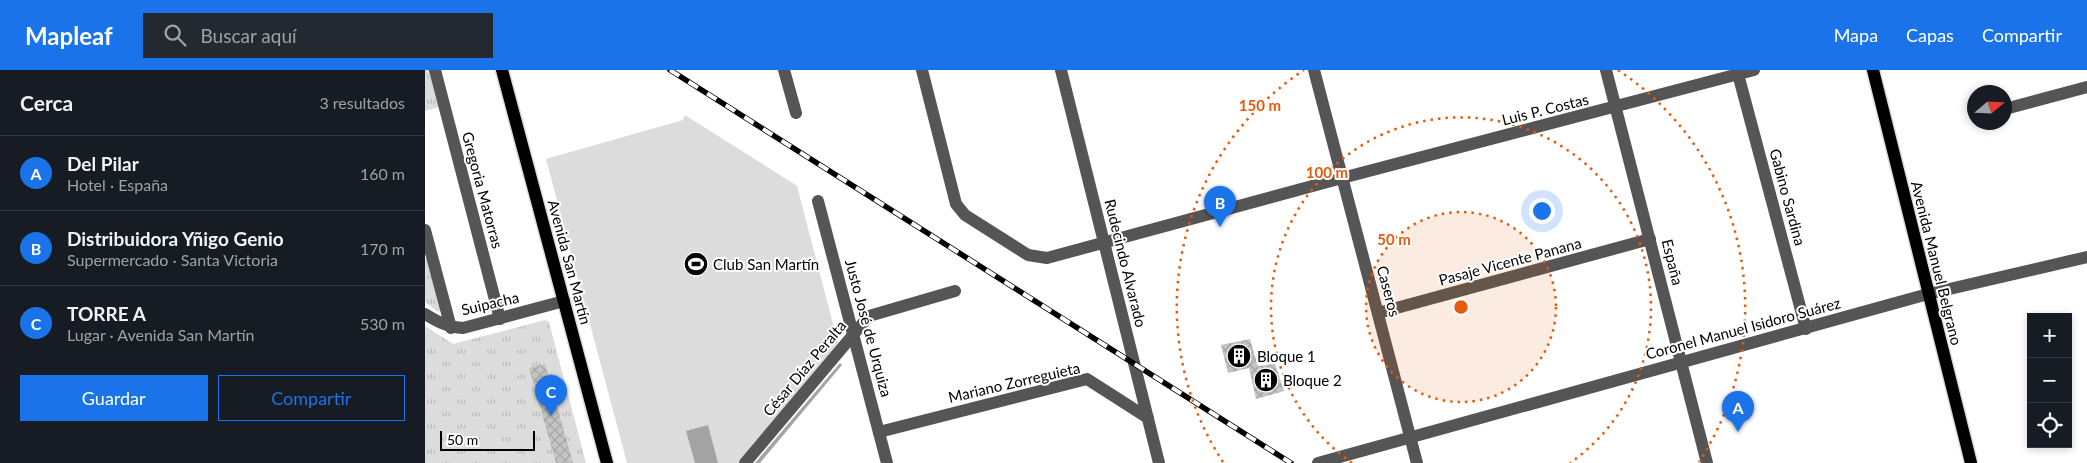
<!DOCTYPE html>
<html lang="es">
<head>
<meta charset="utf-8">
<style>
	:root { --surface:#171b24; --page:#242831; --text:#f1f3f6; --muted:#9ea1a6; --line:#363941; --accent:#1a73e8 }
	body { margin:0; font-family:Lato,sans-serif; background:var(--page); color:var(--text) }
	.controls { position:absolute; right:15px; bottom:15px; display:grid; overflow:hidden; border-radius:0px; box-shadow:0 2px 8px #0003 }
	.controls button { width:45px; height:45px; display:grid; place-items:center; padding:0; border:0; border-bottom:1px solid var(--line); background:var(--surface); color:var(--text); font:25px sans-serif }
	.compass { position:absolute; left:1542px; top:15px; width:45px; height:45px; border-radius:50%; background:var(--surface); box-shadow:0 2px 8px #0003; rotate:71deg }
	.scale { position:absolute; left:15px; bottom:12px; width:95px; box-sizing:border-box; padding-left:5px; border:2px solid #000; border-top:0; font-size:14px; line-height:18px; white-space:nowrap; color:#000; -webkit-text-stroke:4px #fff; paint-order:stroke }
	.you { position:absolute; left:1116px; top:140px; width:18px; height:18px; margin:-12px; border:4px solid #fff; border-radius:50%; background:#1a73e8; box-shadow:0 0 0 8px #1a73e833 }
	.badge { display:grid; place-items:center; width:32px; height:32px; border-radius:50%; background:var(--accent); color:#fff; font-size:16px; font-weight:700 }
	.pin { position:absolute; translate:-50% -41px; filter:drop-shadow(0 1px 2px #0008) }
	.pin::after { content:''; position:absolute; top:26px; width:18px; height:15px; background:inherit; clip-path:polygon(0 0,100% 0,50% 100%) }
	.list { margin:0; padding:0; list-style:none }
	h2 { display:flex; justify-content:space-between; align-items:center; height:65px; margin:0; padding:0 20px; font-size:21px }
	h2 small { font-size:16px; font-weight:400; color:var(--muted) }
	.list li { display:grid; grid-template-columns:32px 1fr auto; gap:15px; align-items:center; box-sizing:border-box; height:75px; padding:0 20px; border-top:1px solid var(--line) }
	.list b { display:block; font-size:19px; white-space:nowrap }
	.list p { margin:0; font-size:16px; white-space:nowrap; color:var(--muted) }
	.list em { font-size:16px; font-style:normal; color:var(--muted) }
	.actions { display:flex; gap:10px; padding:15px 20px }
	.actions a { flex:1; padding:11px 0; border:1px solid var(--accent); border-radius:0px; text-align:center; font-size:18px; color:var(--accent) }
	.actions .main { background:var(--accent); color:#fff }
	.icon { flex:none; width:28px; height:28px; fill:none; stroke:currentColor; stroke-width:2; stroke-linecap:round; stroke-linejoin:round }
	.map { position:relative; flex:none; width:1662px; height:393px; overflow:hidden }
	header { display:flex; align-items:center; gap:30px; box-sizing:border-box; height:70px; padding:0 25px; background:var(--accent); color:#fff }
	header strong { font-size:24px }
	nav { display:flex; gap:28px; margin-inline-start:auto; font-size:18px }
	.search { width:350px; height:45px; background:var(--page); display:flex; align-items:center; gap:12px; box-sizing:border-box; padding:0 18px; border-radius:0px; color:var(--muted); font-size:19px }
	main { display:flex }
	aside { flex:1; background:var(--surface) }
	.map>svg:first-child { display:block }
	.grass { fill:url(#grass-tufts) }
	.pitch { fill:#dcdcdc }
	.water { fill:#a3a3a3 }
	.building { fill:url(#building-cross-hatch) }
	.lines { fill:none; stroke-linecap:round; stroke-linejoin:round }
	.major-casing { stroke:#dbdbdb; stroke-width:15 }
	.minor { stroke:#555; stroke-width:12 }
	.major { stroke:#000; stroke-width:12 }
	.rail-casing { stroke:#000; stroke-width:5.5 }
	.rail { stroke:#fff; stroke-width:4; stroke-dasharray:11; stroke-linecap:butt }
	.ring { fill:none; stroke:#e8590c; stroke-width:2.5; stroke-dasharray:2.5 5 }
	.labels { text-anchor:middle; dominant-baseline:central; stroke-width:4; stroke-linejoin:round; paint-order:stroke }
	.street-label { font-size:15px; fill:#000; stroke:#fff }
	.poi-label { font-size:15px; fill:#000; stroke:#fff; text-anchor:start }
	.centre { fill:#e8590c; stroke:#fff; stroke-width:2.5 }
	.ring-label { font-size:15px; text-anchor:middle; font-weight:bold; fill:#e8590c; stroke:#fff; stroke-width:4; stroke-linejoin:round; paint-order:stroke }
</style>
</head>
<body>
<header>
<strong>Mapleaf</strong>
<div class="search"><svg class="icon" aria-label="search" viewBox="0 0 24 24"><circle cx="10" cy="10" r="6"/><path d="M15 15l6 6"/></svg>Buscar aquí</div>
<nav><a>Mapa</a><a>Capas</a><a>Compartir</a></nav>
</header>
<main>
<aside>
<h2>Cerca<small>3 resultados</small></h2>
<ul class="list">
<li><span class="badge">A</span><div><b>Del Pilar</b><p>Hotel · España</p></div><em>160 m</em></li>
<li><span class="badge">B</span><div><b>Distribuidora Yñigo Genio</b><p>Supermercado · Santa Victoria</p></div><em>170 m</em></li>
<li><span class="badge">C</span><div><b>TORRE A</b><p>Lugar · Avenida San Martín</p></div><em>530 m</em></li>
</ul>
<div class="actions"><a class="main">Guardar</a><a>Compartir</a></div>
</aside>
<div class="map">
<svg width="1662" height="393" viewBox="0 0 1662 393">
	<defs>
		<pattern id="grass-tufts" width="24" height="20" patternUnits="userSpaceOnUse" patternTransform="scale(1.25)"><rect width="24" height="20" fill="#dcdcdc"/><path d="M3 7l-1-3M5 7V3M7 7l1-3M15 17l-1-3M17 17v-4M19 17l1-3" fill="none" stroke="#bbb"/></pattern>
		<pattern id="building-cross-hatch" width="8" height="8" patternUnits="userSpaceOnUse" patternTransform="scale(1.25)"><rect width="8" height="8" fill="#c4c4c4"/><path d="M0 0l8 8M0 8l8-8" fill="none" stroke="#a7a7a7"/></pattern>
	</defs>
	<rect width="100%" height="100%" fill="#fff"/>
	<!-- grass -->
	<g class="grass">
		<polygon points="0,0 4,0 14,37 0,41"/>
		<polygon points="0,189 2,189 16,240 13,242 0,232"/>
		<polygon points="120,250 124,252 161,393 0,393 0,256 28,274"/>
	</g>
	<!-- pitch -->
	<polygon class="pitch" points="260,45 372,116 413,273 313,393 202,393 121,89 258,50"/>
	<!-- water -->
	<g class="water">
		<polygon points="415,293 417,295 335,393 330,393"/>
		<polygon points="283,355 293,393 270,393 261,361"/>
	</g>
	<!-- building -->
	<g class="building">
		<polygon points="825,269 833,296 850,294 859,321 831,329 824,298 803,303 796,275"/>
		<polygon points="120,294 148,393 131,393 104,298"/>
	</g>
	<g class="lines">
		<!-- major casing -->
		<g class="major-casing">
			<g id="major">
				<polyline points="77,0 182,393"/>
				<polyline points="1448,0 1546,393"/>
			</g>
		</g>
		<!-- minor -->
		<g class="minor">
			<polyline points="10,0 75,249"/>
			<polyline points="359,0 371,43"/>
			<polyline points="497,0 531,134 540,145 603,185 622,188 917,108 1329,0"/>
			<polyline points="636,0 734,393"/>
			<polyline points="889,0 992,393"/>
			<polyline points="1181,0 1282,393"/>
			<polyline points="1313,4 1381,259"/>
			<polyline points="1580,39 1662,17"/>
			<polyline points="393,131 462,393"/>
			<polyline points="0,160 26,258"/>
			<polyline points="953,243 1225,169"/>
			<path d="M0,244C13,252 23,257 38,258L139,231"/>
			<polyline points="454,362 662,309 723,348"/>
			<polyline points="320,393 444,246 530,221"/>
			<polyline points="893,393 1503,224 1662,187"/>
		</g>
		<!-- major -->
		<use href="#major" class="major"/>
		<!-- rail casing -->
		<g class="rail-casing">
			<polyline id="rail" points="245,0 866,393"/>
		</g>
		<!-- rail -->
		<use href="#rail" class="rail"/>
	</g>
	<!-- distance rings -->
	<circle cx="1036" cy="237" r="95" fill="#e8590c" fill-opacity=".12"/>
	<g class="ring">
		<circle cx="1036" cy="237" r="95"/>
		<path d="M927 393A190 190 0 1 1 1145 393"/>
		<path d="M798 392A284 284 0 0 1 879 0M1193 0A284 284 0 0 1 1274 392"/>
	</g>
	<!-- icons -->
	<defs>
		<g id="stadium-disc" transform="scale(1.25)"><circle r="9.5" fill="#000" stroke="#fff"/><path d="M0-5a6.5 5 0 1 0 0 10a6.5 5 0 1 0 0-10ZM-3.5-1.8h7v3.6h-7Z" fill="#fff"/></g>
		<g id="building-disc" transform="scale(1.25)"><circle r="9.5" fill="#000" stroke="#fff"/><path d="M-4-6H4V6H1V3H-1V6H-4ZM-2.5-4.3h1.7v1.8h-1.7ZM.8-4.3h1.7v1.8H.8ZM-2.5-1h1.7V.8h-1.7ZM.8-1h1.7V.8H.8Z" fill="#fff"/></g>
	</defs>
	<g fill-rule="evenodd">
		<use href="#stadium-disc" x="271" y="194"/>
		<use href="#building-disc" x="814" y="286"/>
		<use href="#building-disc" x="841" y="310"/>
	</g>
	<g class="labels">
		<!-- street labels -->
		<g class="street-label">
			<text transform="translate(1120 39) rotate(-14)">Luis P. Costas</text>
			<text transform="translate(58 120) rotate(75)">Gregoria Matorras</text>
			<text transform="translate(1363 127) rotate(75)">Gabino Sardina</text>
			<text transform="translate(1085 191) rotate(-15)">Pasaje Vicente Panana</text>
			<text transform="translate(145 192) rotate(75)">Avenida San Martín</text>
			<text transform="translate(1248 192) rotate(76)">España</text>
			<text transform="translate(701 193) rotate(76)">Rudecindo Alvarado</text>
			<text transform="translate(1512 193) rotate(76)">Avenida Manuel Belgrano</text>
			<text transform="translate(964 221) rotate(75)">Caseros</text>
			<text transform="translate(65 233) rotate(-13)">Suipacha</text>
			<text transform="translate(444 258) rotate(75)">Justo José de Urquiza</text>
			<text transform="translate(1318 258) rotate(-15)">Coronel Manuel Isidoro Suárez</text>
			<text transform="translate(379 298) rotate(-50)">César Díaz Peralta</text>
			<text transform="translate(589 312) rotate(-13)">Mariano Zorreguieta</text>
		</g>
		<!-- poi labels -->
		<g class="poi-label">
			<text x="288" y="194">Club San Martín</text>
			<text x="832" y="286">Bloque 1</text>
			<text x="858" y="310">Bloque 2</text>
		</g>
	</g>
	<circle cx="1036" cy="237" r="8" class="centre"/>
	<g class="ring-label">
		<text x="835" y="41">150 m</text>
		<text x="902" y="108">100 m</text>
		<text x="969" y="175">50 m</text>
	</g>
</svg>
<div class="controls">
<button>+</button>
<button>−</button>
<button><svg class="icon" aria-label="locate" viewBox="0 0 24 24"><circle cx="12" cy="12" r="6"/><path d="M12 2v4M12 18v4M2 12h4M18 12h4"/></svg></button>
</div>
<svg class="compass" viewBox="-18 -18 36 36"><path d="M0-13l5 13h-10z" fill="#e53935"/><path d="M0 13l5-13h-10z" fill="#9ea1a6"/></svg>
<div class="scale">50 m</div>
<div class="you"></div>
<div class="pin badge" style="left:1313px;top:362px">A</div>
<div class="pin badge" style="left:795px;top:157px">B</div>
<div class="pin badge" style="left:126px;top:346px">C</div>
</div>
</main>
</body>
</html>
